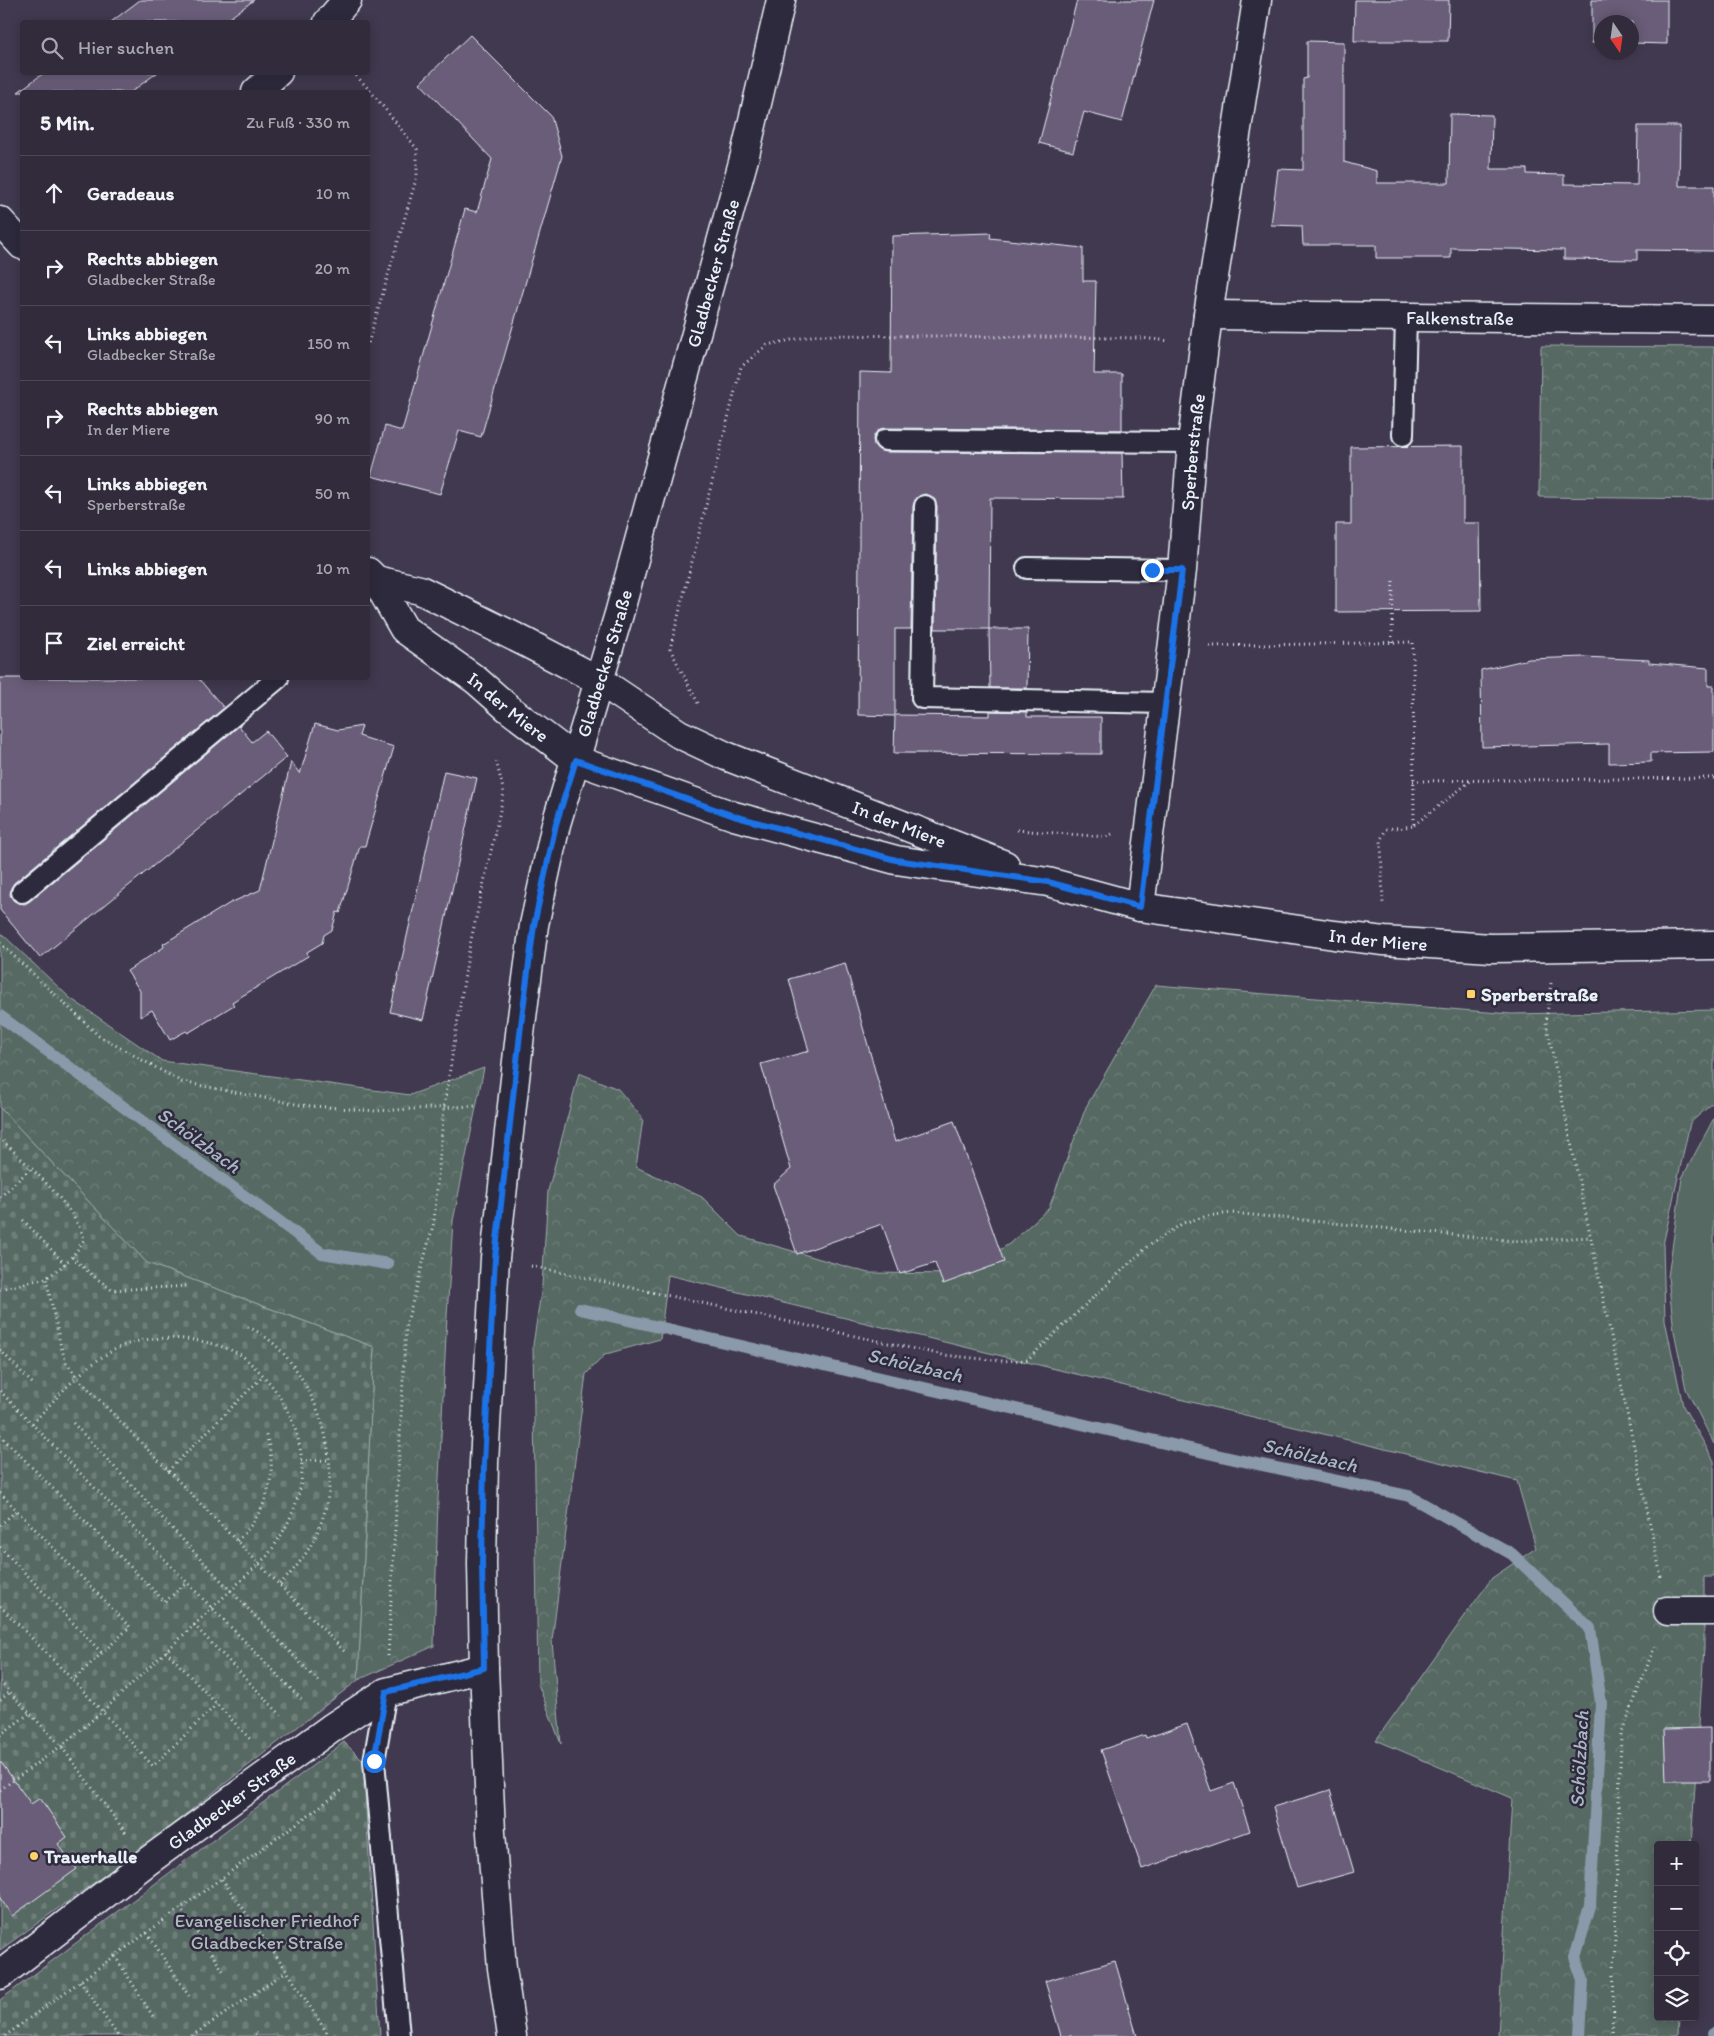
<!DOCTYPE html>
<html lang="de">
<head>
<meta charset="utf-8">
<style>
	:root { --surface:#312b3b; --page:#3d3746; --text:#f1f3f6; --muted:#a8a7af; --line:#4c4755 }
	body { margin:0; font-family:Itim,sans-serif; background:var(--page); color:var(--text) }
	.controls { position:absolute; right:15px; bottom:15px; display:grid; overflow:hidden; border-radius:5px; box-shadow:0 2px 12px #0003 }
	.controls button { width:45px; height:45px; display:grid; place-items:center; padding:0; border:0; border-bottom:1px solid var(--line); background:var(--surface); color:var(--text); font:25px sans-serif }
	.compass { position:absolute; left:1594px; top:15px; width:45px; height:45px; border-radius:50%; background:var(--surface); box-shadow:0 2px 12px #0003; rotate:167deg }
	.stop { position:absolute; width:15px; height:15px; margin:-11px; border:4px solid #1a73e8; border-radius:50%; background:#fff }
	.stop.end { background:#1a73e8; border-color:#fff; box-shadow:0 1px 5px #0008 }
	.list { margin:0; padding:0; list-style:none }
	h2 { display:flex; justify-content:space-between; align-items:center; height:65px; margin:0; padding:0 20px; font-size:21px }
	h2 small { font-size:16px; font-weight:400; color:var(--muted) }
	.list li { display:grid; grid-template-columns:32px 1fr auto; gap:15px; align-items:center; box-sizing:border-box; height:75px; padding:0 20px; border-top:1px solid var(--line) }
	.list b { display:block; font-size:19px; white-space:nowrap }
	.list p { margin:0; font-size:16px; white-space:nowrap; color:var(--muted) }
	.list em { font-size:16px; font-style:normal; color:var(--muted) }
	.icon { flex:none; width:28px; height:28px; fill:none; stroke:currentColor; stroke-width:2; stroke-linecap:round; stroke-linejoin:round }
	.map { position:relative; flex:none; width:1714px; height:2036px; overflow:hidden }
	.search { position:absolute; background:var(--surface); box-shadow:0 2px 12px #0003; left:20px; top:20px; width:350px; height:55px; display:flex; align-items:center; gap:12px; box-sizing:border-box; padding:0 18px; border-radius:5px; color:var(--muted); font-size:19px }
	.panel { position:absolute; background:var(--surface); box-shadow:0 2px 12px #0003; left:20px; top:90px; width:350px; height:590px; border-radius:5px }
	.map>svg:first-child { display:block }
	.forest { fill:url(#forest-crowns); stroke:#9fadad }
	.cemetery { fill:url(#cemetery-stones); stroke:#9fadad }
	.pitch { fill:#566962; stroke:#9fadad }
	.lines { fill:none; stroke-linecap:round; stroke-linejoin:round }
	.stream { stroke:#8a9aaa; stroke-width:12 }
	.building { fill:#6a5d79; stroke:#e8f1f8 }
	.service-casing { stroke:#e8f1f8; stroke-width:24 }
	.minor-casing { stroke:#e8f1f8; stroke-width:31 }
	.secondary-casing { stroke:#e8f1f8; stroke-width:31 }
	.path { stroke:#e8f1f8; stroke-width:3; stroke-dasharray:1 4; stroke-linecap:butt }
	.service { stroke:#2f2a3d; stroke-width:20 }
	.minor { stroke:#2f2a3d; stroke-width:28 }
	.secondary { stroke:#2f2a3d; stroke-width:28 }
	.route { stroke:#1a73e8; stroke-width:6 }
	.poi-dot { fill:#ffd166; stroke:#2f2a3d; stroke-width:2 }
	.labels { text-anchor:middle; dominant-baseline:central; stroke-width:5; stroke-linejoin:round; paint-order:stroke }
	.street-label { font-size:19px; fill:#e8f1f8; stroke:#2f2a3d }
	.poi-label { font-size:19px; font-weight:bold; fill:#e8f1f8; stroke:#2f2a3d; text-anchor:start }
	.park-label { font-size:19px; fill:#aebbbc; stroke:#2f2a3d }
	.water-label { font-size:20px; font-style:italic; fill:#a9b7c4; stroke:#2f2a3d }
</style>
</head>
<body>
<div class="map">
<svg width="1714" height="2036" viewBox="0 0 1714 2036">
	<defs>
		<pattern id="forest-crowns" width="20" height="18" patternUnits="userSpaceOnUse" patternTransform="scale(1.25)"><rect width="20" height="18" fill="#566962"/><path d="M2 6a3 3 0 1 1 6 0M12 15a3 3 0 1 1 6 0" fill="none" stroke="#6e7f79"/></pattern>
		<pattern id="cemetery-stones" width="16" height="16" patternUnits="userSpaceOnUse" patternTransform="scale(1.25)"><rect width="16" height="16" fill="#566962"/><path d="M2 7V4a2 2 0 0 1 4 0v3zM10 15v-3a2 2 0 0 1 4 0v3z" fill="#6e7f79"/></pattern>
	</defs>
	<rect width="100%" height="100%" fill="#41394f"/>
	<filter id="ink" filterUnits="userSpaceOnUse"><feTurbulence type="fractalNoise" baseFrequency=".02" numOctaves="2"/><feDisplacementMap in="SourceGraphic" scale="10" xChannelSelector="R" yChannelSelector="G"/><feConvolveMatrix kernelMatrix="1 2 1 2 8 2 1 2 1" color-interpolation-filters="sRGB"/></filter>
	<g filter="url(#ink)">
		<!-- forest -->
		<g class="forest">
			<polygon points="1541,346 1714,347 1714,499 1539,497"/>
			<polygon points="0,932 70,998 162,1061 410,1095 484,1068 453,1221 447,1316 438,1498 434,1646 358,1680 374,1347 147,1263 0,1108"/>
			<polygon points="1156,985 1511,1014 1714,1010 1714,1102 1690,1123 1663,1245 1665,1320 1683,1406 1714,1461 1714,1577 1704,1577 1704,1648 1691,1845 1658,1845 1658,2017 1679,2017 1678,2036 1498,2036 1512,1798 1376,1740 1492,1578 1536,1548 1517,1481 668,1275 660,1339 606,1354 586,1374 552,1641 561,1744 538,1684 533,1345 542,1286 548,1191 579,1073 618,1089 643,1119 636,1167 702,1197 741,1236 868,1273 962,1274 1009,1244 1049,1208 1086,1107"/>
		</g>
		<!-- cemetery -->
		<g class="cemetery">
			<polygon points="0,1108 147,1263 374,1347 358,1680 141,1849 0,1950"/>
			<polygon points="344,1742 363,1761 380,2036 0,2036 0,2000"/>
		</g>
		<!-- pitch -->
		<polygon class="pitch" points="1714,1118 1714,1444 1686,1389 1674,1331 1668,1277 1682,1178"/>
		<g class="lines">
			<!-- stream -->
			<g class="stream">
				<polyline points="0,1016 322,1253 388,1264"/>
				<polyline points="580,1309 1234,1459 1409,1496 1512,1554 1590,1628 1601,1703 1590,1906 1575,1957 1583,1980 1580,2036"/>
				<polyline points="1712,2036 1714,2034"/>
			</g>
		</g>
		<!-- building -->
		<g class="building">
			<polygon points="140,0 254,0 224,22 111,22"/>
			<polygon points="1077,0 1154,0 1122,122 1084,112 1073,152 1039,143"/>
			<polygon points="1355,0 1449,0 1448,41 1354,41"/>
			<polygon points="1592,0 1667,0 1667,44 1632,43 1632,22 1602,22 1602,43 1592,43"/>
			<polygon points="470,35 551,116 562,156 481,437 459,431 440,494 371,476 385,426 402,431 465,209 477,212 492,159 420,83"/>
			<polygon points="1307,41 1344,42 1344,162 1377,171 1377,183 1449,183 1450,114 1492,115 1491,169 1527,169 1527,174 1564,175 1564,184 1637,185 1638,126 1680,126 1679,186 1714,186 1714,251 1637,250 1637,260 1564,259 1564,250 1451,248 1451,258 1376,258 1376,245 1303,245 1302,226 1271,225 1278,169 1303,170 1303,79 1307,78"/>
			<polygon points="45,72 158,72 131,92 18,92"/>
			<polygon points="991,233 990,238 1083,248 1083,281 1096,281 1094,374 1122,374 1122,430 885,428 880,429 875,434 873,439 874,445 879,450 885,452 1122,453 1123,499 990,498 989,629 935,629 937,506 935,500 931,496 925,494 919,496 915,500 913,506 911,629 895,629 895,715 990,716 990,711 1027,712 1027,717 1101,717 1101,754 894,753 895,716 858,715 860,372 891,373 892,236"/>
			<polygon points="1463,446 1463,523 1480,523 1481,611 1336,612 1336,524 1351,524 1351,447"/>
			<polygon points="989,629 1028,629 1027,688 990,688"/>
			<polygon points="1584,657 1649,660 1649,663 1708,668 1708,686 1714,686 1714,752 1651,753 1651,762 1609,763 1609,744 1482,747 1481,670 1529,659"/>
			<polygon points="0,678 198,678 224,708 14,883 11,888 10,895 13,900 18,903 25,904 30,901 239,726 252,742 266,731 287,757 40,958 0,910"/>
			<polygon points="315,724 338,730 362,726 359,736 394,747 365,846 360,846 340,913 337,912 332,930 324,935 322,943 307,952 308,956 247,993 232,1002 234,1005 188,1033 186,1031 170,1040 152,1010 140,1017 140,991 127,971 164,947 163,944 230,903 260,890 291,762 300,774"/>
			<polygon points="444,771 477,778 423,1020 390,1012"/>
			<polygon points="845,963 895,1142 954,1121 1004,1262 943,1284 935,1263 900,1274 882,1224 797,1254 773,1185 791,1169 761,1064 809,1051 789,979"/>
			<polygon points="1187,1724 1211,1791 1234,1783 1250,1831 1142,1869 1101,1750 1145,1735 1146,1738"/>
			<polygon points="1710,1728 1710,1781 1666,1781 1664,1729"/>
			<polygon points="0,1761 31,1804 40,1798 67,1837 58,1844 77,1869 12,1916 0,1898"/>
			<polygon points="1330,1790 1354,1872 1297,1888 1273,1807"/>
			<polygon points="1115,1961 1137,2036 1061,2036 1045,1981"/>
		</g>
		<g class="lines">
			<!-- service casing -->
			<g class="service-casing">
				<g id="service">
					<polyline points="1403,435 1406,317"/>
					<polyline points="885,440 1192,442"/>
					<polyline points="925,506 922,698 1165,703"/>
					<polyline points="1027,568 1182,570"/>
					<polyline points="22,892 278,678"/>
					<polyline points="386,1692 374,1761 399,2036"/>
				</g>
			</g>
			<!-- minor casing -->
			<g class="minor-casing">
				<g id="minor">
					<polyline points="328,22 347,0"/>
					<polyline points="256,92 278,72"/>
					<polyline points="0,221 22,245"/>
					<path id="s1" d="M1208,315L1714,320"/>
					<path id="s2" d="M368,572L376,580L404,629L476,680L509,709L576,760L734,816L896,860L1048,882L1140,907L1334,935L1384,941L1491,948L1714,945"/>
					<path id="s3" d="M376,580L420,590L525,642L600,681L679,734L726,756L1005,865"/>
					<path id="s4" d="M1140,907L1182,570L1192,442L1208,315L1257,0"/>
					<polyline points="1668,1611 1714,1611"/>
					<path id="s5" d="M0,1975L148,1861L331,1728L386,1692L484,1668"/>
				</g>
			</g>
			<!-- secondary casing -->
			<g class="secondary-casing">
				<g id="secondary">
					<path id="s6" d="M512,2036L502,1968L491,1833L484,1668L482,1563L484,1463L495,1258L521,1025L534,925L556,824L619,614L745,155L781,0"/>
				</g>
			</g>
			<!-- path -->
			<g class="path">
				<polyline points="353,72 373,94 417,149 417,176 368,344"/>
				<polyline points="1392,642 1393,577"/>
				<polyline points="1209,646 1413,642 1414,826 1386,829 1381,839 1383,905"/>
				<polyline points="698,703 670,649 741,367 767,345 816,335 1141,338 1170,341"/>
				<polyline points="1413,781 1714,778"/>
				<polyline points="1414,825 1472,780"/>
				<polyline points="1017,830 1106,837 1112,834"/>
				<polyline points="0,943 99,1036 182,1082 301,1105 375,1111 476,1106"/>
				<polyline points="1551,983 1546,1022 1661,1577"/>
				<path d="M3,1141C30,1168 72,1202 84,1239C75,1256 63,1267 46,1278L61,1347L66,1362L77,1377L345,1652"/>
				<polyline points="0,1197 30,1169"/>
				<polyline points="23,1220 65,1264"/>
				<polyline points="72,1257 91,1274 112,1290 188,1286"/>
				<polyline points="531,1266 943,1355 1003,1361 1027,1360 1147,1247 1183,1223 1207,1216 1232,1213 1514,1241 1590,1237"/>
				<polyline points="0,1289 46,1278"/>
				<path d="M248,1327C272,1337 289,1358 302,1379C344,1449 340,1528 279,1585"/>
				<polyline points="0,1350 35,1386"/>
				<polyline points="0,1391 301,1699"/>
				<polyline points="73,1423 230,1590 319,1682"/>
				<polyline points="0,1435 165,1602 187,1582"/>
				<polyline points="301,1461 329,1460"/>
				<polyline points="168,1471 263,1376"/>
				<polyline points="0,1493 130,1627 73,1680 153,1766 217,1704"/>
				<polyline points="0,1525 17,1510"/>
				<path d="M237,1541C267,1512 280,1473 265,1433"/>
				<polyline points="0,1547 102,1653"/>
				<polyline points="0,1606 73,1680"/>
				<polyline points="194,1625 281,1715"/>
				<polyline points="166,1651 251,1740"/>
				<polyline points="388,1656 406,1326 434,1222 444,1107 469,949 504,793 496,760"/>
				<polyline points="0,1682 61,1746 126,1833"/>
				<polyline points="0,1700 9,1693"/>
				<polyline points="0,1735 30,1713"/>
				<path d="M0,1790L61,1746L102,1712L267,1556C282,1536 295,1513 300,1488C309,1443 285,1392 250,1363C246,1359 241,1354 235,1352C207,1338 161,1334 131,1343C93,1354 58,1396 32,1424"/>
				<polyline points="222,1879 287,1971 329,2036"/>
				<polyline points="180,1908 224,1972"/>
				<polyline points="147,1933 189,1996"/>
				<polyline points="115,1956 154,2018"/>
				<polyline points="80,1981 118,2036"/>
				<polyline points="256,2033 258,2036"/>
				<polyline points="5,2036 344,1789"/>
				<polyline points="192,2036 287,1971"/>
				<polyline points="1612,2036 1621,1735 1656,1643"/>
			</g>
			<!-- service -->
			<use href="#service" class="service"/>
			<!-- minor -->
			<use href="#minor" class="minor"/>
			<!-- secondary -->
			<use href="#secondary" class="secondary"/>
		</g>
	</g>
	<g class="lines" filter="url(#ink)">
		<!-- route -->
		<polyline class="route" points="374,1761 386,1692 484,1668 482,1563 484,1463 495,1258 521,1025 534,925 556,824 576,760 734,816 896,860 1048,882 1140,907 1182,570 1152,570"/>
	</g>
	<!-- markers -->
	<g class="poi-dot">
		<rect x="1466" y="989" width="10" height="10" rx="2.5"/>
		<circle cx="34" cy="1856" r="5"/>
	</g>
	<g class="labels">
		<!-- street labels -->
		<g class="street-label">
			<text stroke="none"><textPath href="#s6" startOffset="1791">Gladbecker Straße</textPath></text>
			<text stroke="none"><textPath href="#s1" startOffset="252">Falkenstraße</textPath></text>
			<text stroke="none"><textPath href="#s4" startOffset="458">Sperberstraße</textPath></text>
			<text stroke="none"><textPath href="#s6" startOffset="1386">Gladbecker Straße</textPath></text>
			<text stroke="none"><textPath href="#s2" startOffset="198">In der Miere</textPath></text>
			<text stroke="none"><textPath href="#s3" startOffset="580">In der Miere</textPath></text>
			<text stroke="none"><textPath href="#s2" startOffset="1109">In der Miere</textPath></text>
			<text stroke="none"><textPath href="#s5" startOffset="290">Gladbecker Straße</textPath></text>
		</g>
		<!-- poi labels -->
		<g class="poi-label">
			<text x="1481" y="994">Sperberstraße</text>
			<text x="44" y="1856">Trauerhalle</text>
		</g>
		<!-- park labels -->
		<g class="park-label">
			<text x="267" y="1920">Evangelischer Friedhof<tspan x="267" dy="22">Gladbecker Straße</tspan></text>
		</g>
		<!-- water labels -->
		<g class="water-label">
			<text transform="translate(199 1140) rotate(36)">Schölzbach</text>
			<text transform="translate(915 1365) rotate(13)">Schölzbach</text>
			<text transform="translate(1310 1455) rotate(13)">Schölzbach</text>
			<text transform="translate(1579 1759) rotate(-87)">Schölzbach</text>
		</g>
	</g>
</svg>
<div class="controls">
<button>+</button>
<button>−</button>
<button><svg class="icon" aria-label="locate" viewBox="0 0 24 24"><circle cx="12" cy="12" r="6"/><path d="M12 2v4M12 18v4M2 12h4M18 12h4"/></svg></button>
<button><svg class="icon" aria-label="layers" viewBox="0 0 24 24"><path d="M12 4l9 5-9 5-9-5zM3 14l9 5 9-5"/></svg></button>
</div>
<svg class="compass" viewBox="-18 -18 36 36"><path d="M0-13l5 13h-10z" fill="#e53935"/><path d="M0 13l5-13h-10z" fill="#a8a7af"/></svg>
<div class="stop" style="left:374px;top:1761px"></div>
<div class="stop end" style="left:1152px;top:570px"></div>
<div class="search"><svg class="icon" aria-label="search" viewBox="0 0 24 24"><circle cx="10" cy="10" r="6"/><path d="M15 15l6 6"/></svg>Hier suchen</div>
<section class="panel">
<h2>5 Min.<small>Zu Fuß · 330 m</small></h2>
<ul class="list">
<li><svg class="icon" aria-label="ahead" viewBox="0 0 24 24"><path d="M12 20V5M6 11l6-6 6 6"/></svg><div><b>Geradeaus</b></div><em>10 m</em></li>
<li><svg class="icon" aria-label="right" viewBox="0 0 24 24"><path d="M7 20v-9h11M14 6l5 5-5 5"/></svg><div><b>Rechts abbiegen</b><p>Gladbecker Straße</p></div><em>20 m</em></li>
<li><svg class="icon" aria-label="left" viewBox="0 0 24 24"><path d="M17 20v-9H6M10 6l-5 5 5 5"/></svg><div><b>Links abbiegen</b><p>Gladbecker Straße</p></div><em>150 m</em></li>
<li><svg class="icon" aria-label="right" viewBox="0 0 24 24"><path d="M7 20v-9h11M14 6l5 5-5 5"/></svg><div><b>Rechts abbiegen</b><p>In der Miere</p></div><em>90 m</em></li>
<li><svg class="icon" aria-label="left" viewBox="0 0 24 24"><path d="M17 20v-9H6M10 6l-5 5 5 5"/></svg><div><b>Links abbiegen</b><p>Sperberstraße</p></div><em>50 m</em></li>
<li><svg class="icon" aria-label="left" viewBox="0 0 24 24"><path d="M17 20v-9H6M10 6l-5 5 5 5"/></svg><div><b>Links abbiegen</b></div><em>10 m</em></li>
<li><svg class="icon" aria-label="arrive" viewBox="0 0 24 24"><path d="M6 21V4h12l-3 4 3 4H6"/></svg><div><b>Ziel erreicht</b></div></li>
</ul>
</section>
</div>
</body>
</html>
